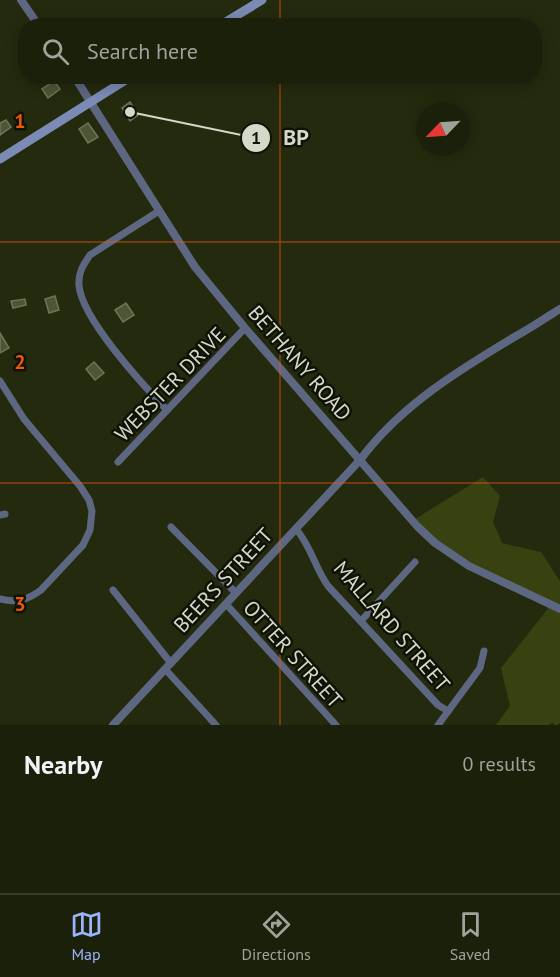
<!DOCTYPE html>
<html lang="en">
<head>
<meta charset="utf-8">
<style>
	:root { --surface:#1b200a; --page:#242813; --text:#f1f3f6; --muted:#a0a39c; --line:#393e2b; --accent:#9bb4fd }
	body { margin:0; font-family:"PT Sans",sans-serif; background:var(--page); color:var(--text) }
	.compass { position:absolute; left:416px; top:102px; width:54px; height:54px; border-radius:50%; background:var(--surface); box-shadow:0 3px 15px #0003; rotate:245deg }
	.list { margin:0; padding:0; list-style:none }
	h2 { display:flex; justify-content:space-between; align-items:center; height:78px; margin:0; padding:0 24px; font-size:26px }
	h2 small { font-size:20px; font-weight:400; color:var(--muted) }
	.icon { flex:none; width:33px; height:33px; fill:none; stroke:currentColor; stroke-width:2; stroke-linecap:round; stroke-linejoin:round }
	.map { position:relative; flex:none; width:560px; height:725px; overflow:hidden }
	.search { position:absolute; background:var(--surface); box-shadow:0 3px 15px #0003; left:18px; right:18px; top:18px; height:66px; display:flex; align-items:center; gap:15px; box-sizing:border-box; padding:0 21px; border-radius:24px; color:var(--muted); font-size:22px }
	.sheet { height:168px; background:var(--surface) }
	nav { display:flex; justify-content:space-around; align-items:center; box-sizing:border-box; height:84px; border-top:2px solid var(--line); background:var(--surface); font-size:16px; color:var(--muted) }
	nav a { display:grid; justify-items:center; gap:3px }
	nav .on { color:var(--accent) }
	.map>svg:first-child { display:block }
	.green { fill:#384210 }
	.building { fill:#4d5537; stroke:#6d7556; stroke-width:1.5 }
	.lines { fill:none; stroke-linecap:round; stroke-linejoin:round }
	.minor { stroke:#5d6782; stroke-width:7 }
	.tertiary { stroke:#5d6782; stroke-width:8 }
	.secondary { stroke:#7c8bb6; stroke-width:9 }
	.grid { fill:none; stroke:#e8590c; stroke-width:1.5; stroke-opacity:0.55 }
	.labels { text-anchor:middle; dominant-baseline:central; stroke-width:5; stroke-linejoin:round; paint-order:stroke }
	.street-label { font-size:21px; fill:#d4d9c8; stroke:#0f1206 }
	.grid-label { font-size:20px; text-anchor:middle; font-weight:bold; fill:#e8590c; stroke:#0f1206; stroke-width:5; stroke-linejoin:round; paint-order:stroke }
	.leader { fill:none; stroke:#d4d9c8; stroke-width:2 }
	.callout-dot { fill:#d4d9c8; stroke:#0f1206; stroke-width:2 }
	.mark-label { font-size:18px; text-anchor:middle; font-weight:bold; fill:#111 }
	.callout-label { font-size:22px; text-anchor:middle; font-weight:bold; fill:#d4d9c8; stroke:#0f1206; stroke-width:5; stroke-linejoin:round; paint-order:stroke }
</style>
</head>
<body>
<div class="map">
<svg width="560" height="725" viewBox="0 0 560 725">
	<rect width="100%" height="100%" fill="#242a0e"/>
	<!-- green -->
	<polygon class="green" points="483,477 500,496 493,522 502,543 541,552 560,581 560,723 557,725 554,725 553,722 549,725 496,725 510,706 501,668 550,606 461,564 412,521"/>
	<!-- building -->
	<g class="building">
		<polygon points="54,81 60,89 48,98 42,89"/>
		<polygon points="130,102 138,115 130,121 122,108"/>
		<polygon points="6,120 11,127 0,135 0,123"/>
		<polygon points="88,123 98,137 88,143 79,129"/>
		<polygon points="55,296 59,310 49,313 45,299"/>
		<polygon points="25,299 26,305 13,308 11,301"/>
		<polygon points="126,303 134,315 123,322 115,310"/>
		<polygon points="0,333 9,348 0,353"/>
		<polygon points="94,362 104,373 95,380 86,369"/>
	</g>
	<g class="lines">
		<!-- minor -->
		<g class="minor">
			<path d="M159,211L90,255C83,265 78,273 79,285C81,318 143,385 167,410"/>
			<path d="M0,381L24,419L80,486L89,500L92,511L90,530L83,545L41,590C28,600 16,603 0,599"/>
			<polyline points="118,462 245,328"/>
			<polyline points="0,515 5,514"/>
			<polyline points="171,527 236,593"/>
			<path d="M296,529C311,546 315,568 328,586L438,705L448,711"/>
			<polyline points="113,590 170,662"/>
			<polyline points="226,604 336,725"/>
			<polyline points="361,621 415,562"/>
			<polyline points="165,669 216,725"/>
			<polyline points="438,725 480,668 484,651"/>
		</g>
		<!-- tertiary -->
		<g class="tertiary">
			<polyline points="21,0 39,26"/>
			<polyline points="74,76 195,267 245,328 417,526 435,543 469,566 560,609"/>
			<path d="M113,725L360,460C400,406 459,370 516,336C531,328 545,318 560,309"/>
		</g>
		<!-- secondary -->
		<g class="secondary">
			<polyline points="219,26 262,0"/>
			<polyline points="0,159 132,76"/>
		</g>
	</g>
	<!-- grid -->
	<path class="grid" d="M280,0V26M280,76V725M0,242H560M0,483H560"/>
	<g class="labels">
		<!-- street labels -->
		<g class="street-label">
			<text transform="translate(300 363) rotate(49)">BETHANY ROAD</text>
			<text transform="translate(170 384) rotate(-46)">WEBSTER DRIVE</text>
			<text transform="translate(223 580) rotate(-47)">BEERS STREET</text>
			<text transform="translate(392 626) rotate(49)">MALLARD STREET</text>
			<text transform="translate(293 654) rotate(48)">OTTER STREET</text>
		</g>
	</g>
	<g class="grid-label">
		<text x="20" y="128">1</text>
		<text x="20" y="369">2</text>
		<text x="20" y="611">3</text>
	</g>
	<!-- callouts -->
	<path class="leader" d="M130 112L256 138"/>
	<g class="callout-dot">
		<circle cx="130" cy="112" r="6"/>
		<circle cx="256" cy="138" r="15"/>
	</g>
	<g class="mark-label">
		<text x="256" y="144">1</text>
	</g>
	<g class="callout-label">
		<text x="296" y="145">BP</text>
	</g>
</svg>
<svg class="compass" viewBox="-18 -18 36 36"><path d="M0-13l5 13h-10z" fill="#e53935"/><path d="M0 13l5-13h-10z" fill="#a0a39c"/></svg>
<div class="search"><svg class="icon" aria-label="search" viewBox="0 0 24 24"><circle cx="10" cy="10" r="6"/><path d="M15 15l6 6"/></svg>Search here</div>
</div>
<section class="sheet">
<h2>Nearby<small>0 results</small></h2>
<ul class="list">
</ul>
</section>
<nav>
<a class="on"><svg class="icon" aria-label="map" viewBox="0 0 24 24"><path d="M3 6l6-2 6 2 6-2v14l-6 2-6-2-6 2zM9 4v14M15 6v14"/></svg>Map</a>
<a><svg class="icon" aria-label="directions" viewBox="0 0 24 24"><path d="M12 3l9 9-9 9-9-9zM9 14v-3h6M13 9l2 2-2 2"/></svg>Directions</a>
<a><svg class="icon" aria-label="saved" viewBox="0 0 24 24"><path d="M7 4h10v16l-5-4-5 4z"/></svg>Saved</a>
</nav>
</body>
</html>
